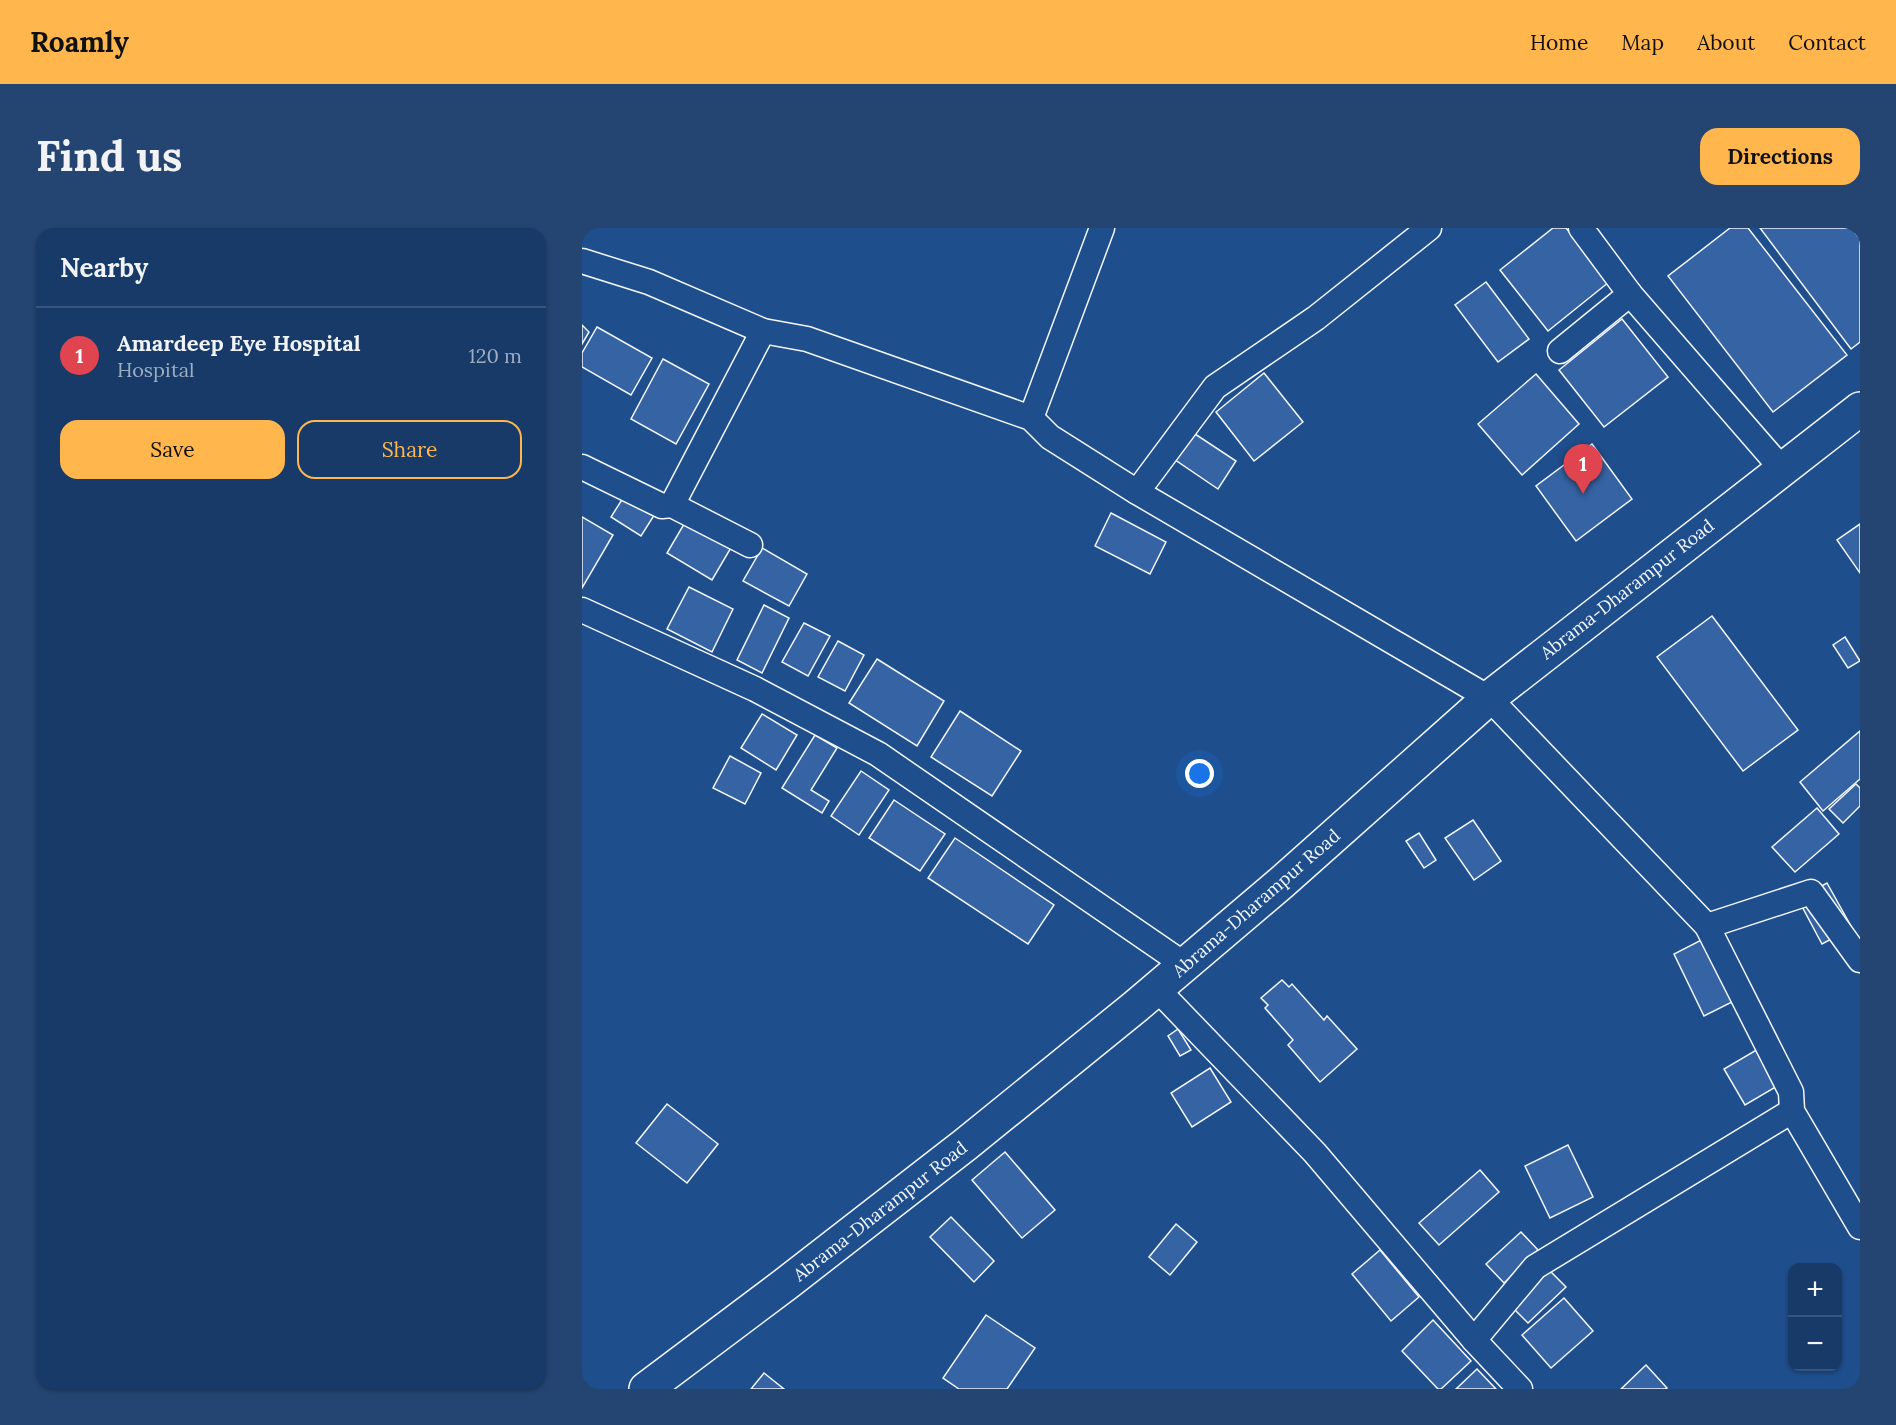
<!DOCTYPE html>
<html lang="en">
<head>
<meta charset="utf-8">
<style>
	:root { --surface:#173a69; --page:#244571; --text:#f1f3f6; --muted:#9eadc0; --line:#36547d; --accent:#ffb74d }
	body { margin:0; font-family:Lora,serif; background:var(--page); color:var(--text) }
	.controls { position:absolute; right:18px; bottom:18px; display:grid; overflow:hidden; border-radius:12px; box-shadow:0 2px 4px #0004 }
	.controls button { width:54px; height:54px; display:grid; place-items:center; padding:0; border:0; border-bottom:2px solid var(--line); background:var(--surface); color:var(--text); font:30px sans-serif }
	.you { position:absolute; left:618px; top:546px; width:21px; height:21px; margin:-15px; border:4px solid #fff; border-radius:50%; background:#1a73e8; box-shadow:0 0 0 9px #1a73e833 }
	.badge { display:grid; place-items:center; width:39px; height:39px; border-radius:50%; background:var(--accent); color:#fff; font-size:20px; font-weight:700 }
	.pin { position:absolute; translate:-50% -50px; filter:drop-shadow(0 2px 3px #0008) }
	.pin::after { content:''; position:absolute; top:32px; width:21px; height:18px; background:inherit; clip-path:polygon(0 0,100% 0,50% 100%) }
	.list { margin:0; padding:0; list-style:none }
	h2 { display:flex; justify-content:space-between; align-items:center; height:78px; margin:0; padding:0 24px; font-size:26px }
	h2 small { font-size:20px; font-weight:400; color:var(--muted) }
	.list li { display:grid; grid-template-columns:39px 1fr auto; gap:18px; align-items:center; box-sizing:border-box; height:96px; padding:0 24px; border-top:2px solid var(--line) }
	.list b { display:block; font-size:22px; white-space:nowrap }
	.list p { margin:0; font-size:20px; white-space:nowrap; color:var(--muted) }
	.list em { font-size:20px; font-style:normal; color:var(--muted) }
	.actions { display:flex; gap:12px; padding:18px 24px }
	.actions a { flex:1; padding:14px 0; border:2px solid var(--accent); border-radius:18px; text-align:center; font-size:21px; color:var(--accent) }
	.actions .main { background:var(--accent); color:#111 }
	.map { position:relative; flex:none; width:1278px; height:1161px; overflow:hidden; border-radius:18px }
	header { display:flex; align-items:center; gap:36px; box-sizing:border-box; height:84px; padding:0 30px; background:var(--accent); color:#111 }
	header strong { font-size:28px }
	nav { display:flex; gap:33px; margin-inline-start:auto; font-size:21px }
	.intro { display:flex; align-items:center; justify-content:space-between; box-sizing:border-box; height:144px; padding:0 36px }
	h1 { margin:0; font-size:42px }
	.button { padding:15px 27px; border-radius:18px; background:var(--accent); color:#111; font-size:21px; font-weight:700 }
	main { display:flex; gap:36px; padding:0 36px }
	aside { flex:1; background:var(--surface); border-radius:18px; box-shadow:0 2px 4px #0004 }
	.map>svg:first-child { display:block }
	.building { fill:#3563a3; stroke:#f2f6ff; stroke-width:1.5 }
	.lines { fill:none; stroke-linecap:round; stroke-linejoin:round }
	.street-casing { stroke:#f2f6ff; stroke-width:27 }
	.primary-casing { stroke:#f2f6ff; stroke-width:36 }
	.street { stroke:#1f4e8c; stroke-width:24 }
	.primary { stroke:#1f4e8c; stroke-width:33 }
	.labels { text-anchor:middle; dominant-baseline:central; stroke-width:4.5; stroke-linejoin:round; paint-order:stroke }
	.street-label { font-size:18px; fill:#f2f6ff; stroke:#1f4e8c }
</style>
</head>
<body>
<header>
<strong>Roamly</strong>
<nav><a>Home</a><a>Map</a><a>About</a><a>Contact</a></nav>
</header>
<div class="intro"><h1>Find us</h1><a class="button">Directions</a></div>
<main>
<aside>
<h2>Nearby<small></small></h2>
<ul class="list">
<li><span class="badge" style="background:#e0444e">1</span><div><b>Amardeep Eye Hospital</b><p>Hospital</p></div><em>120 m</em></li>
</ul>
<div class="actions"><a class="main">Save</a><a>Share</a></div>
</aside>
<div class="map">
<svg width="1278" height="1161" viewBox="0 0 1278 1161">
	<rect width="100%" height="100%" fill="#1f4e8c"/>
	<!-- building -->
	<g class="building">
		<polygon points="971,0 984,0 1027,54 966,103 918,42"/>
		<polygon points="1148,0 1166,0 1265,127 1191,184 1086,48"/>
		<polygon points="1178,0 1270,0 1278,11 1278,114 1269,121"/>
		<polygon points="904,54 947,111 916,134 873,77"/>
		<polygon points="1040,91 1086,149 1022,199 977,142"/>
		<polygon points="0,97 7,104 0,116"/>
		<polygon points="15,99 70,130 49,167 0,139 0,125"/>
		<polygon points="81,131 127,156 94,216 49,191"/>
		<polygon points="682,145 721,194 672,233 634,184"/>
		<polygon points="954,146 997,196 940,247 896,196"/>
		<polygon points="604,200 654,233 636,261 586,227"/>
		<polygon points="1010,216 1050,271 994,313 954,258"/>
		<polygon points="53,251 83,270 59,308 29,289"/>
		<polygon points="529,285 584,314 568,346 513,318"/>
		<polygon points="0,289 31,307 0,360"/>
		<polygon points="105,291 150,318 130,352 85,325"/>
		<polygon points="1278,296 1278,345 1255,312"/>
		<polygon points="180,320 225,346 207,378 161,353"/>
		<polygon points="107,359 151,381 130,424 85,401"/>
		<polygon points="182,377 207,390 180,445 155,432"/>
		<polygon points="1130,388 1216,502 1161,543 1075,429"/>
		<polygon points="222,395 248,408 226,448 200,434"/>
		<polygon points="1263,409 1278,433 1266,440 1251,417"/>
		<polygon points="256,413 282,427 263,463 236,449"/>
		<polygon points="295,431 362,473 335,518 267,475"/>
		<polygon points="378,483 439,523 410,568 349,529"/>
		<polygon points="180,486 215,507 194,542 159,520"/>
		<polygon points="1278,503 1278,551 1241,583 1218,554"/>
		<polygon points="233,507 255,520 229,562 247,573 240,585 200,560"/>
		<polygon points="148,528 179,545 163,576 131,560"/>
		<polygon points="279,543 307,562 277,607 249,588"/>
		<polygon points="1274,556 1278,560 1278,578 1261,595 1247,581"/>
		<polygon points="312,572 363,606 338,643 287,610"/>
		<polygon points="1235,580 1257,606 1213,644 1190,619"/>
		<polygon points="891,592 919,633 892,652 863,610"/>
		<polygon points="837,605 854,632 842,640 824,613"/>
		<polygon points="373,610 472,677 446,716 346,650"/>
		<polygon points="1245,655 1270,700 1240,716 1216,671"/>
		<polygon points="1133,705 1164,767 1122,788 1092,726"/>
		<polygon points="700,752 707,759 710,756 742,792 745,788 775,821 738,854 706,817 711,812 683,780 686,777 679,770"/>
		<polygon points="596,801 609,822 598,828 586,808"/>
		<polygon points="1188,814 1209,850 1163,877 1142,841"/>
		<polygon points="628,840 649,874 610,899 589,865"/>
		<polygon points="85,876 136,916 105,955 54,915"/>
		<polygon points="986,917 1011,969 968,990 943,938"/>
		<polygon points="423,924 473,982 440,1010 390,952"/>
		<polygon points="898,942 917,964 857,1017 837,995"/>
		<polygon points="369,989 412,1033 392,1054 348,1009"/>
		<polygon points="594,996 615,1014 588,1047 567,1029"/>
		<polygon points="939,1004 956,1022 922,1055 904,1036"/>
		<polygon points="798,1022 837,1069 809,1093 770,1046"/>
		<polygon points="967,1042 984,1059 946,1095 929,1078"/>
		<polygon points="982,1070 1011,1103 969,1140 940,1107"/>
		<polygon points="404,1087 453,1120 425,1161 377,1161 361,1150"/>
		<polygon points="851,1092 889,1133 859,1161 856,1161 820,1123"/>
		<polygon points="1064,1137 1085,1160 1083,1161 1039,1161"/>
		<polygon points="895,1141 914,1161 874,1161"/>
		<polygon points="182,1145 202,1161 169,1161"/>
	</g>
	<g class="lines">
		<!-- street casing -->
		<g class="street-casing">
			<g id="street">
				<polyline points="0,33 67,54 181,103 225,111 449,190 468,209 555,264 907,470 1125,698 1209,864 1210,883 1278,999"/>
				<polyline points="1048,66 1200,241"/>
				<polyline points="978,123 1048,66 999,0"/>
				<polyline points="449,190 520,0"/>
				<polyline points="0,239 80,278 90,277 168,317"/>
				<polyline points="555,264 633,159 734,90 847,0"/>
				<polyline points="90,277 181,103"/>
				<polyline points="0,382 173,461 296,526 603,737"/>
				<polyline points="1125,698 1229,664 1278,732"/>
				<polyline points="575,761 733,925 892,1112 938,1161"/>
				<polyline points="892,1112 953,1039 1210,883"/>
			</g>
		</g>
		<!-- primary casing -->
		<g class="primary-casing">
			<polyline id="primary" points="64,1161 205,1055 384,916 553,779 699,655 907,470 1278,181"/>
		</g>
		<!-- street -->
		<use href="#street" class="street"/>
		<!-- primary -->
		<use href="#primary" class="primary"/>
	</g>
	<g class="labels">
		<!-- street labels -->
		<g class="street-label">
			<text transform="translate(1045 361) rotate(-38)">Abrama-Dharampur Road</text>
			<text transform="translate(674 675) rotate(-41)">Abrama-Dharampur Road</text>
			<text transform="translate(298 983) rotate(-38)">Abrama-Dharampur Road</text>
		</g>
	</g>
</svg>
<div class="controls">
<button>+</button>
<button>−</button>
</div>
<div class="you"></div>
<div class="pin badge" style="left:1001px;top:266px;background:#e0444e">1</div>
</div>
</main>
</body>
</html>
